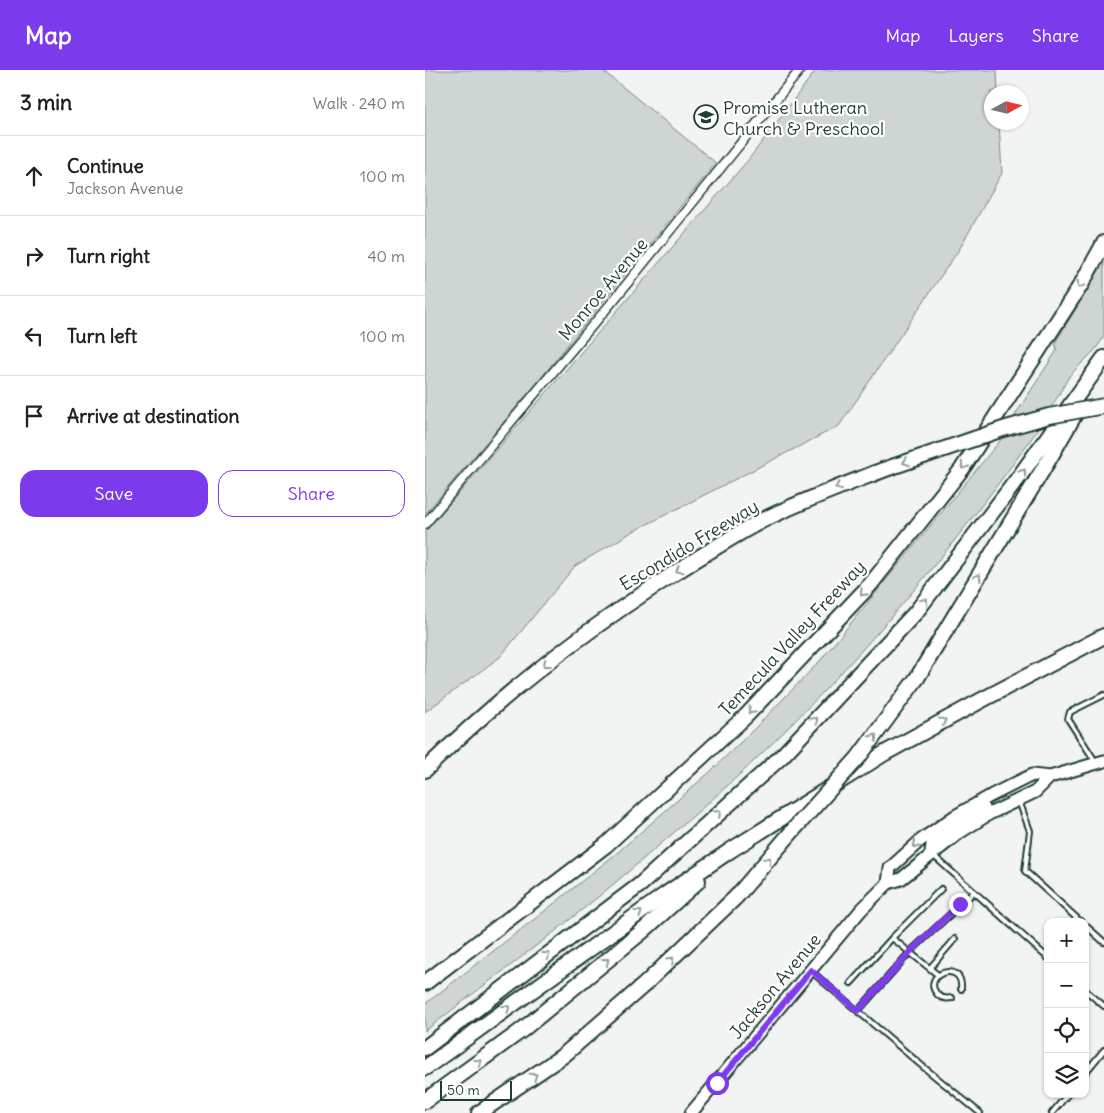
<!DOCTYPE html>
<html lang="en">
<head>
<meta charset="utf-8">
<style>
	:root { --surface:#fff; --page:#f2f2f2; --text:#222; --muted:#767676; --line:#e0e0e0; --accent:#7c3aed }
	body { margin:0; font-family:Delius,sans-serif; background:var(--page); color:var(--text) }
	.controls { position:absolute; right:15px; bottom:15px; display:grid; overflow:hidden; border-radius:10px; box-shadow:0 1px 4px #0004 }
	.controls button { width:45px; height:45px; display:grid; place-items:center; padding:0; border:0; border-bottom:1px solid var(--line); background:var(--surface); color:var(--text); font:25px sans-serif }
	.compass { position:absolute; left:559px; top:15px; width:45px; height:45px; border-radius:50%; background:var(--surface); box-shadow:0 1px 4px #0004; rotate:82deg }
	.scale { position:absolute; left:15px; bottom:12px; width:72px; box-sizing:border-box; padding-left:5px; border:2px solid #1f3d34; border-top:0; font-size:14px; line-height:18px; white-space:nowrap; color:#1f3d34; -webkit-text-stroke:4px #fff; paint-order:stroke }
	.stop { position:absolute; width:15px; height:15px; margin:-11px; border:4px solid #7c3aed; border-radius:50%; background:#fff }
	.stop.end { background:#7c3aed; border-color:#fff; box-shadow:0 1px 5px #0008 }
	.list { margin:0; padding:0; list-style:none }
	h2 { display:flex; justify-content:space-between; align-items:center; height:65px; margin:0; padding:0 20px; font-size:21px }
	h2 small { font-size:16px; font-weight:400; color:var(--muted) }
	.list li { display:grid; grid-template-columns:32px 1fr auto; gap:15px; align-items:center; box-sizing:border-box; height:80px; padding:0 20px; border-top:1px solid var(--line) }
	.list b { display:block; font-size:19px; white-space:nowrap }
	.list p { margin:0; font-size:16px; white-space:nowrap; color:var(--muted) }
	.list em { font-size:16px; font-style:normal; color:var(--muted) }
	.actions { display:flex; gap:10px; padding:15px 20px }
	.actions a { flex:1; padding:11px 0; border:1px solid var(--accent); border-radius:15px; text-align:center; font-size:18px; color:var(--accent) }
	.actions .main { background:var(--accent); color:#fff }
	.icon { flex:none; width:28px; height:28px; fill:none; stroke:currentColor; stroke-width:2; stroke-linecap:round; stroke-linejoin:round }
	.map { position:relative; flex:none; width:679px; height:1043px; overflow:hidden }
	header { display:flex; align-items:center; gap:30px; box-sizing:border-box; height:70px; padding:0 25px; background:var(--accent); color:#fff }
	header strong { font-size:24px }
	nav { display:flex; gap:28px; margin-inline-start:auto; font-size:18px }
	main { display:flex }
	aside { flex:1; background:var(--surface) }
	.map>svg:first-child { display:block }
	.green { fill:#ced5d3; stroke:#768984 }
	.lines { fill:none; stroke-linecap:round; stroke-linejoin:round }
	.service-casing { stroke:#1f3d34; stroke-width:8 }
	.minor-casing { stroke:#1f3d34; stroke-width:11 }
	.secondary-casing { stroke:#1f3d34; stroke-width:15 }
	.motorway-casing { stroke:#1f3d34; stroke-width:18 }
	.service { stroke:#fff; stroke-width:4 }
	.minor { stroke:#fff; stroke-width:8 }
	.secondary { stroke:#fff; stroke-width:11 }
	.motorway { stroke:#fff; stroke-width:14 }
	.motorway-bridge-casing { stroke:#1f3d34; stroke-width:18; stroke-linecap:butt }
	.motorway-bridge { stroke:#fff; stroke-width:14 }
	.oneway { stroke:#8f9e9a }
	.route { stroke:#7c3aed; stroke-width:6 }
	.labels { text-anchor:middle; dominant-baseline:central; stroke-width:4.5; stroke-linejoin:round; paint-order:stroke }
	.poi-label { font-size:18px; fill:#1f3d34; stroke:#fff; text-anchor:start }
	.street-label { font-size:18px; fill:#1f3d34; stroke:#fff }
</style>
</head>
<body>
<header>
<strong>Map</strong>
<nav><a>Map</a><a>Layers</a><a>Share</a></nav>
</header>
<main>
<aside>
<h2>3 min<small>Walk · 240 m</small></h2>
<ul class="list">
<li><svg class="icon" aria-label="ahead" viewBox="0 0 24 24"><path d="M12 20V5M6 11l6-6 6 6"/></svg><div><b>Continue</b><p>Jackson Avenue</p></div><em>100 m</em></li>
<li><svg class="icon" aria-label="right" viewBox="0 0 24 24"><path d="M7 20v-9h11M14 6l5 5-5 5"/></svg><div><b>Turn right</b></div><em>40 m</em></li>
<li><svg class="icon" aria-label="left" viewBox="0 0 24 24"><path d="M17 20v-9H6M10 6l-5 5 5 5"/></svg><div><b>Turn left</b></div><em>100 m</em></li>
<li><svg class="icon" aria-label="arrive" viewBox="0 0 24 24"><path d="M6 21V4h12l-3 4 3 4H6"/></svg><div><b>Arrive at destination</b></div></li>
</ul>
<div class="actions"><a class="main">Save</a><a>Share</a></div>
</aside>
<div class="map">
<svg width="679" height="1043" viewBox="0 0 679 1043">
	<rect width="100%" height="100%" fill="#f2f3f3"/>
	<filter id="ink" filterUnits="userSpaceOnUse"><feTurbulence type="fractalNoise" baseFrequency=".02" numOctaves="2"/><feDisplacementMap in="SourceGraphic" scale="10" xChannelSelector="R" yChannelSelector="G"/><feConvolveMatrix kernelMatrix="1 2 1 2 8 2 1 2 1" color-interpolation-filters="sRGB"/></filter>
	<g filter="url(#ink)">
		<!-- green -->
		<g class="green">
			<polygon points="0,0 177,0 291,93 111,314 0,444"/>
			<polygon points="391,0 572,0 573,22 566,22 566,52 574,53 577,103 535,178 414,356 207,462 150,496 75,587 0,642 0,462 324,89"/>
			<polygon points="679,192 679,267 670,280 645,305 623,343 583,356 632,280 630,273"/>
			<path d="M619,351C519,492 405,627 274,741C240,770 207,799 173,827C117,873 57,916 0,961V934L121,840L193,782L286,701L329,659L394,592L583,361Z"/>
		</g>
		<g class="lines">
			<!-- service casing -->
			<g class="service-casing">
				<g id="service">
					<polyline points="670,691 643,649 645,642 679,625"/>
					<polyline points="594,731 605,761 600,801 656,852"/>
					<polyline points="509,786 623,888"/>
					<polyline points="660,855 679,872"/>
					<polyline points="505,898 530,869"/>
					<polyline points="387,902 496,995 555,1043"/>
					<polyline points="513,905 467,868 516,819"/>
					<polyline points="426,913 467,868"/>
					<polyline points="660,920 679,936"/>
					<path d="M527,928C521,929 516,929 512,924C495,904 539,889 536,919"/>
					<polyline points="433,941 485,882 548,823"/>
					<polyline points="660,1003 679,980"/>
					<polyline points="627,1043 643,1024"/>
				</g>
			</g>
			<!-- minor casing -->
			<g class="minor-casing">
				<polyline id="minor" points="0,454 188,231 375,0"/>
			</g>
			<!-- secondary casing -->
			<g class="secondary-casing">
				<g id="secondary">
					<polyline points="506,784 507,774 512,768 559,738"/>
					<polyline points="463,813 465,798 496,770 530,746 567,725 607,705 625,707"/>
					<polyline points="266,1043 436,840 463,813 476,809 534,763 564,744 610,722 625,707 679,691"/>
				</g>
			</g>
			<!-- motorway casing -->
			<g class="motorway-casing">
				<g id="motorway">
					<polyline points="492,608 623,391 654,337"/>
					<path d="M0,700C74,627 155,564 242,508C273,488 304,468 336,451C376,431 417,416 458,400"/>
					<polyline points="0,913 181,775 321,646 445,515 537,399 657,213 679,173"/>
					<polyline points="0,978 216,814 357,686 491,542 594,407 679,288"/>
					<polyline points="0,998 241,824 306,780 460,683 555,631 679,566"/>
					<polyline points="0,1031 97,960 219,860 273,811"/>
					<polyline points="54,1043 139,985 220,914 311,827"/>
				</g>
			</g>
			<!-- service -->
			<use href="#service" class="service"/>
			<!-- minor -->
			<use href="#minor" class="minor"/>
			<!-- secondary -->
			<use href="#secondary" class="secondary"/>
			<!-- motorway -->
			<use href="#motorway" class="motorway"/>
			<!-- motorway-bridge casing -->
			<g class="motorway-bridge-casing">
				<g id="motorway-bridge">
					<polyline points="458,400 578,359 624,346 679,336"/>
					<polyline points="311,827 370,758 433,688 492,608"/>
				</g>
			</g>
			<!-- motorway-bridge -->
			<use href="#motorway-bridge" class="motorway-bridge"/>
		</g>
		<!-- one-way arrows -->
		<defs><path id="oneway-chevron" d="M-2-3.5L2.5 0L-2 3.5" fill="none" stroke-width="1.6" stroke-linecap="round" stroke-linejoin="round" transform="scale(1.25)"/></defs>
		<g class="oneway">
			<use href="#oneway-chevron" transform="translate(655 215) rotate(121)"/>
			<use href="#oneway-chevron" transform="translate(481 392) rotate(160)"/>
			<use href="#oneway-chevron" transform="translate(539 396) rotate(124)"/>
			<use href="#oneway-chevron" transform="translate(598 402) rotate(-54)"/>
			<use href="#oneway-chevron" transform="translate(413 417) rotate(158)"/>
			<use href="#oneway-chevron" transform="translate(254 500) rotate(147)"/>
			<use href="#oneway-chevron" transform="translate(553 507) rotate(-59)"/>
			<use href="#oneway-chevron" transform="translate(438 523) rotate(133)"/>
			<use href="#oneway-chevron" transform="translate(500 531) rotate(-53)"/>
			<use href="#oneway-chevron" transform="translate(121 594) rotate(142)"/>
			<use href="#oneway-chevron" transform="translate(326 641) rotate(134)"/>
			<use href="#oneway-chevron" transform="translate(390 650) rotate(-47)"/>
			<use href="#oneway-chevron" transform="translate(518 651) rotate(-29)"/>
			<use href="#oneway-chevron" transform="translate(449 667) rotate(-54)"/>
			<use href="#oneway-chevron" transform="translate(293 743) rotate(-42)"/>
			<use href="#oneway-chevron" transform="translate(491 775) rotate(140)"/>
			<use href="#oneway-chevron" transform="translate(343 790) rotate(-50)"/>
			<use href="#oneway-chevron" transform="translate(214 843) rotate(-36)"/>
			<use href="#oneway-chevron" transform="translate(122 885) rotate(-37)"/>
			<use href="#oneway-chevron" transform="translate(246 890) rotate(-44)"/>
			<use href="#oneway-chevron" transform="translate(181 891) rotate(-39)"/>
			<use href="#oneway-chevron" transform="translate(82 938) rotate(-36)"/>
			<use href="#oneway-chevron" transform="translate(54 992) rotate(-36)"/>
			<use href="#oneway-chevron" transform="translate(109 1006) rotate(-34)"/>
		</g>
	</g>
	<g class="lines" filter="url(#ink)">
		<!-- route -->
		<polyline class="route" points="292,1013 386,900 433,941 485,882 535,834"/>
	</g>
	<!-- icons -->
	<defs>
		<g id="school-ring" transform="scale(1.25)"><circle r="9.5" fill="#fff" stroke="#1f3d34" stroke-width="1.5"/><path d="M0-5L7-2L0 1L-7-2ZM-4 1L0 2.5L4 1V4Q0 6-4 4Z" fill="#1f3d34"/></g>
	</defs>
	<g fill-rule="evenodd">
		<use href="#school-ring" x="281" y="47"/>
	</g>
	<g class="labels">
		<!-- poi labels -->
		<g class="poi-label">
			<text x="298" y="37">Promise Lutheran<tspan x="298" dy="21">Church &amp; Preschool</tspan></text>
		</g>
		<!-- street labels -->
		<g class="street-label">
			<text transform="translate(178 219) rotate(-50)">Monroe Avenue</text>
			<text transform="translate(264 475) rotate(-31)">Escondido Freeway</text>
			<text transform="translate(367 568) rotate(-47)">Temecula Valley Freeway</text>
			<text transform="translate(350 916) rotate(-50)">Jackson Avenue</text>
		</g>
	</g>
</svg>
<div class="controls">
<button>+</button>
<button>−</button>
<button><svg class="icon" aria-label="locate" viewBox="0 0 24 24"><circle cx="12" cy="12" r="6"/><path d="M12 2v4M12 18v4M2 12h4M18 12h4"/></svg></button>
<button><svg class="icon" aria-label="layers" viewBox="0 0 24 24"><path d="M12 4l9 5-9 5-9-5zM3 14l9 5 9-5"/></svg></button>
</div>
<svg class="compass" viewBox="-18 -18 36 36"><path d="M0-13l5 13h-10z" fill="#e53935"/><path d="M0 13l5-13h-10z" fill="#767676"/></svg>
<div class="scale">50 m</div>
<div class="stop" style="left:292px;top:1013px"></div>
<div class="stop end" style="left:535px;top:834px"></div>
</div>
</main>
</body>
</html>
